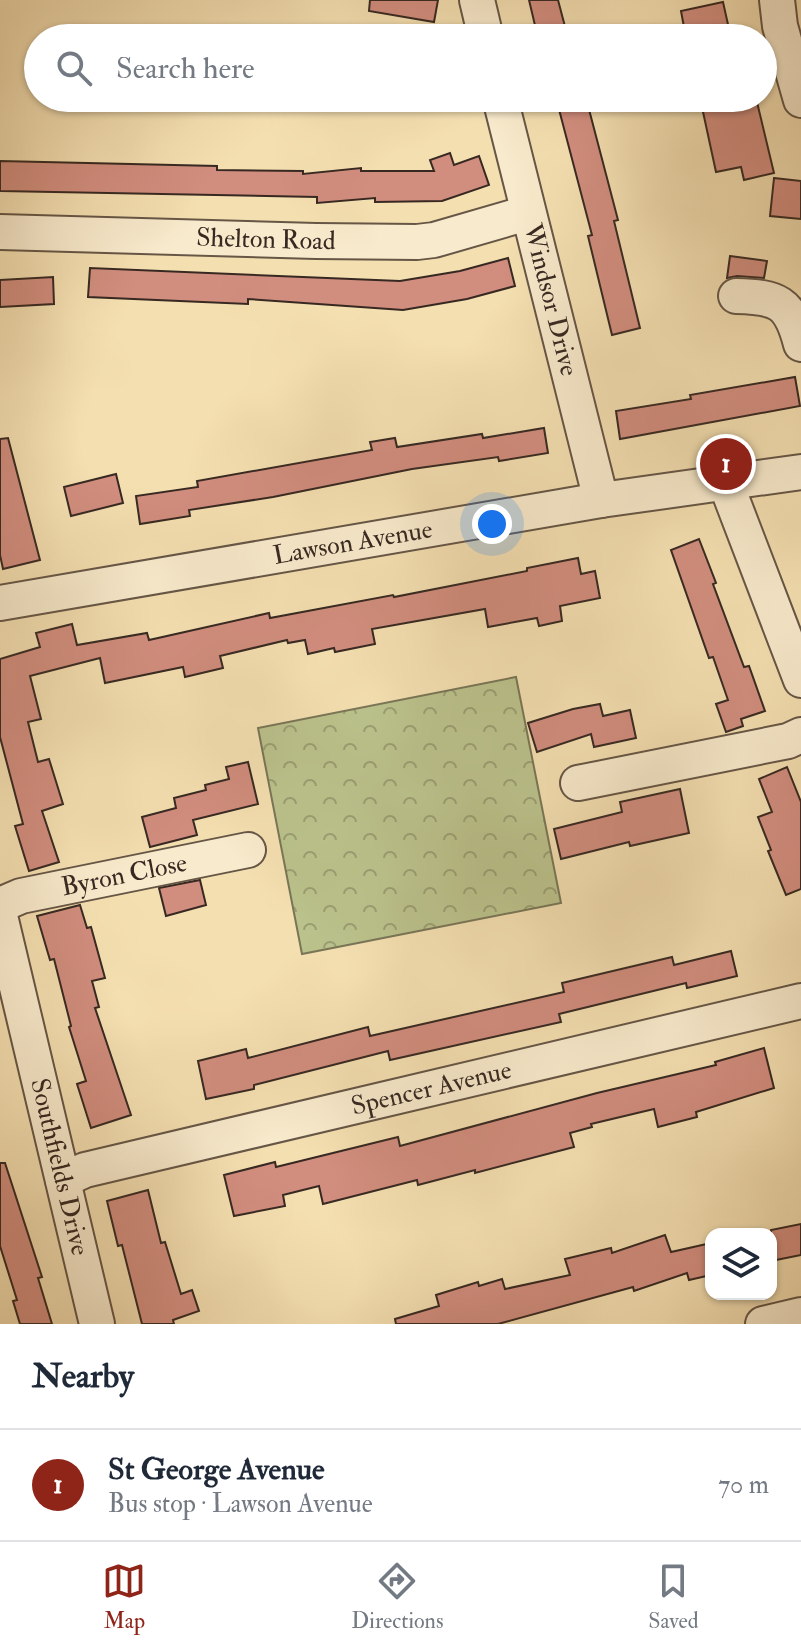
<!DOCTYPE html>
<html lang="en">
<head>
<meta charset="utf-8">
<style>
	:root { --surface:#fff; --page:#f6f6f7; --text:#1f2937; --muted:#747a83; --line:#e0e1e3; --accent:#8f2418 }
	body { margin:0; font-family:"IM FELL Double Pica",serif; background:var(--page); color:var(--text) }
	.controls { position:absolute; right:24px; bottom:24px; display:grid; overflow:hidden; border-radius:16px; box-shadow:0 2px 6px #0004 }
	.controls button { width:72px; height:72px; display:grid; place-items:center; padding:0; border:0; border-bottom:2px solid var(--line); background:var(--surface); color:var(--text); font:40px sans-serif }
	.you { position:absolute; left:492px; top:524px; width:28px; height:28px; margin:-20px; border:6px solid #fff; border-radius:50%; background:#1a73e8; box-shadow:0 0 0 12px #1a73e833 }
	.badge { display:grid; place-items:center; width:52px; height:52px; border-radius:50%; background:var(--accent); color:#fff; font-size:26px; font-weight:700 }
	.pin { position:absolute; translate:-50% -50%; border:4px solid #fff; box-shadow:0 2px 8px #0006 }
	.list { margin:0; padding:0; list-style:none }
	h2 { display:flex; justify-content:space-between; align-items:center; height:104px; margin:0; padding:0 32px; font-size:34px }
	h2 small { font-size:26px; font-weight:400; color:var(--muted) }
	.list li { display:grid; grid-template-columns:52px 1fr auto; gap:24px; align-items:center; box-sizing:border-box; height:112px; padding:0 32px; border-top:2px solid var(--line) }
	.list b { display:block; font-size:30px; white-space:nowrap }
	.list p { margin:0; font-size:26px; white-space:nowrap; color:var(--muted) }
	.list em { font-size:26px; font-style:normal; color:var(--muted) }
	.icon { flex:none; width:44px; height:44px; fill:none; stroke:currentColor; stroke-width:2; stroke-linecap:round; stroke-linejoin:round }
	.map { position:relative; flex:none; width:801px; height:1324px; overflow:hidden }
	.search { position:absolute; background:var(--surface); box-shadow:0 2px 6px #0004; left:24px; right:24px; top:24px; height:88px; display:flex; align-items:center; gap:20px; box-sizing:border-box; padding:0 28px; border-radius:44px; color:var(--muted); font-size:30px }
	.sheet { height:216px; background:var(--surface) }
	nav { display:flex; justify-content:space-around; align-items:center; box-sizing:border-box; height:112px; border-top:2px solid var(--line); background:var(--surface); font-size:22px; color:var(--muted) }
	nav a { display:grid; justify-items:center; gap:4px }
	nav .on { color:var(--accent) }
	.map>svg:first-child { display:block }
	.park { fill:url(#park-crowns); stroke:#797657; stroke-width:2 }
	.building { fill:#d18d7e; stroke:#372922; stroke-width:2 }
	.lines { fill:none; stroke-linecap:round; stroke-linejoin:round }
	.minor-casing { stroke:#665646; stroke-width:38 }
	.minor { stroke:#f8eacc; stroke-width:34 }
	.labels { text-anchor:middle; dominant-baseline:central; stroke-width:8; stroke-linejoin:round; paint-order:stroke }
	.street-label { font-size:26px; fill:#372922; stroke:#f8eacc }
</style>
</head>
<body>
<div class="map">
<svg width="801" height="1324" viewBox="0 0 801 1324">
	<defs>
		<pattern id="park-crowns" width="20" height="18" patternUnits="userSpaceOnUse" patternTransform="scale(2)"><rect width="20" height="18" fill="#bbc28c"/><path d="M2 6a3 3 0 1 1 6 0M12 15a3 3 0 1 1 6 0" fill="none" stroke="#999e72"/></pattern>
	</defs>
	<rect width="100%" height="100%" fill="#f4dfb1"/>
	<filter id="stains"><feTurbulence type="fractalNoise" baseFrequency=".0025" numOctaves="4"/><feColorMatrix values="0 0 0 0 .2 0 0 0 0 .09 0 0 0 0 .02 0 0 0 .5 -.17"/></filter>
	<radialGradient id="worn" r=".72"><stop offset=".6" stop-color="#630" stop-opacity="0"/><stop offset="1" stop-color="#630" stop-opacity=".3"/></radialGradient>
	<!-- park -->
	<polygon class="park" points="516,677 561,903 302,954 258,728"/>
	<!-- building -->
	<g class="building">
		<polygon points="370,0 438,0 434,22 369,11"/>
		<polygon points="529,0 558,0 568,38 538,38"/>
		<polygon points="723,2 731,38 686,38 681,11"/>
		<polygon points="556,98 586,98 618,220 614,221 640,328 612,335 588,236 592,235"/>
		<polygon points="700,98 756,98 774,173 744,180 741,167 716,172"/>
		<polygon points="450,153 454,165 479,156 489,185 442,201 375,202 375,198 317,203 317,197 0,191 0,161 217,166 217,170 303,171 303,174 361,168 361,171 434,171 430,160"/>
		<polygon points="774,178 801,181 801,219 770,216"/>
		<polygon points="730,256 767,261 764,278 737,276 727,278"/>
		<polygon points="508,258 515,286 467,299 403,310 248,299 248,304 88,297 90,268 400,281 460,271"/>
		<polygon points="53,277 54,304 0,307 0,280"/>
		<polygon points="795,377 800,406 620,439 616,411 691,399 690,395"/>
		<polygon points="544,428 548,453 499,461 498,457 412,469 273,497 189,510 190,516 140,524 136,496 198,487 197,481 372,450 370,442 395,438 397,447 482,434 483,438"/>
		<polygon points="8,438 40,560 3,569 0,555 0,439"/>
		<polygon points="116,474 123,503 71,516 64,487"/>
		<polygon points="699,539 716,583 713,584 744,667 749,666 765,711 741,719 743,726 726,732 716,704 728,700 713,657 709,658 671,550"/>
		<polygon points="578,558 581,574 595,571 600,598 560,606 562,621 539,626 537,618 488,627 485,609 372,629 375,644 335,652 334,648 308,654 305,640 288,643 287,640 220,656 223,668 185,677 183,667 105,683 100,658 30,676 41,719 28,722 38,762 49,759 63,804 42,811 59,862 29,871 15,826 23,824 0,737 0,659 40,647 36,633 72,624 77,645 147,633 149,640 269,613 270,618 393,595 394,597 527,571 527,568"/>
		<polygon points="600,704 603,716 630,710 636,738 594,747 591,734 537,752 528,723 573,709"/>
		<polygon points="248,762 258,804 193,820 197,835 150,847 142,817 176,808 174,798 206,790 205,785 229,779 226,767"/>
		<polygon points="787,767 801,802 801,889 786,895 768,851 771,850 758,817 772,812 759,779"/>
		<polygon points="680,789 689,833 630,846 629,842 561,859 554,829 622,812 620,802"/>
		<polygon points="200,880 206,905 166,916 159,888"/>
		<polygon points="80,905 87,928 91,927 105,978 92,981 99,1007 95,1008 131,1115 91,1128 77,1084 86,1081 69,1027 71,1026 54,959 50,960 37,916"/>
		<polygon points="731,951 737,976 687,988 686,983 559,1014 561,1022 390,1060 388,1051 254,1085 254,1089 206,1099 198,1061 246,1049 248,1058 368,1027 370,1036 564,992 562,983 672,957 674,965"/>
		<polygon points="764,1048 774,1088 696,1112 697,1117 658,1127 654,1109 591,1124 592,1127 570,1133 574,1147 475,1173 475,1170 418,1185 417,1180 323,1204 319,1186 283,1195 285,1206 234,1216 224,1175 275,1162 276,1167 398,1137 400,1146 597,1093 716,1065 715,1062"/>
		<polygon points="0,1163 5,1163 42,1277 38,1278 52,1324 20,1324 13,1301 17,1300 0,1246"/>
		<polygon points="148,1190 161,1243 165,1242 181,1294 192,1290 199,1311 173,1320 174,1324 142,1324 122,1245 118,1246 107,1201"/>
		<polygon points="801,1224 801,1255 771,1261 771,1230"/>
		<polygon points="665,1235 671,1252 711,1243 711,1275 689,1280 687,1273 634,1291 633,1287 498,1324 396,1324 395,1319 439,1306 436,1295 478,1282 479,1286 502,1279 505,1289 570,1275 565,1259 611,1248 612,1253"/>
	</g>
	<g class="lines">
		<!-- minor casing -->
		<g class="minor-casing">
			<g id="minor">
				<polyline points="477,0 486,38"/>
				<polyline points="777,0 780,26 801,100"/>
				<path id="s1" d="M500,98L601,500"/>
				<path id="s2" d="M0,232L316,241L417,242L434,240L527,213"/>
				<path d="M736,296C777,297 790,301 801,344"/>
				<polyline points="726,484 801,680"/>
				<path id="s3" d="M0,603L601,500L801,472"/>
				<polyline points="578,783 788,741 801,735"/>
				<path id="s4" d="M0,905L21,896L248,850"/>
				<path id="s5" d="M0,916L97,1324"/>
				<path id="s6" d="M63,1180L85,1170L801,1001"/>
				<polyline points="763,1324 801,1315"/>
			</g>
		</g>
		<!-- minor -->
		<use href="#minor" class="minor"/>
	</g>
	<g class="labels">
		<!-- street labels -->
		<g class="street-label">
			<text stroke="none"><textPath href="#s2" startOffset="266">Shelton Road</textPath></text>
			<text stroke="none"><textPath href="#s1" startOffset="208">Windsor Drive</textPath></text>
			<text stroke="none"><textPath href="#s3" startOffset="358">Lawson Avenue</textPath></text>
			<text stroke="none"><textPath href="#s4" startOffset="128">Byron Close</textPath></text>
			<text stroke="none"><textPath href="#s6" startOffset="380">Spencer Avenue</textPath></text>
			<text stroke="none"><textPath href="#s5" startOffset="258">Southfields Drive</textPath></text>
		</g>
	</g>
	<rect width="100%" height="100%" filter="url(#stains)"/>
	<rect width="100%" height="100%" fill="url(#worn)"/>
</svg>
<div class="controls">
<button><svg class="icon" aria-label="layers" viewBox="0 0 24 24"><path d="M12 4l9 5-9 5-9-5zM3 14l9 5 9-5"/></svg></button>
</div>
<div class="you"></div>
<div class="pin badge" style="left:726px;top:464px">1</div>
<div class="search"><svg class="icon" aria-label="search" viewBox="0 0 24 24"><circle cx="10" cy="10" r="6"/><path d="M15 15l6 6"/></svg>Search here</div>
</div>
<section class="sheet">
<h2>Nearby<small></small></h2>
<ul class="list">
<li><span class="badge">1</span><div><b>St George Avenue</b><p>Bus stop · Lawson Avenue</p></div><em>70 m</em></li>
</ul>
</section>
<nav>
<a class="on"><svg class="icon" aria-label="map" viewBox="0 0 24 24"><path d="M3 6l6-2 6 2 6-2v14l-6 2-6-2-6 2zM9 4v14M15 6v14"/></svg>Map</a>
<a><svg class="icon" aria-label="directions" viewBox="0 0 24 24"><path d="M12 3l9 9-9 9-9-9zM9 14v-3h6M13 9l2 2-2 2"/></svg>Directions</a>
<a><svg class="icon" aria-label="saved" viewBox="0 0 24 24"><path d="M7 4h10v16l-5-4-5 4z"/></svg>Saved</a>
</nav>
</body>
</html>
